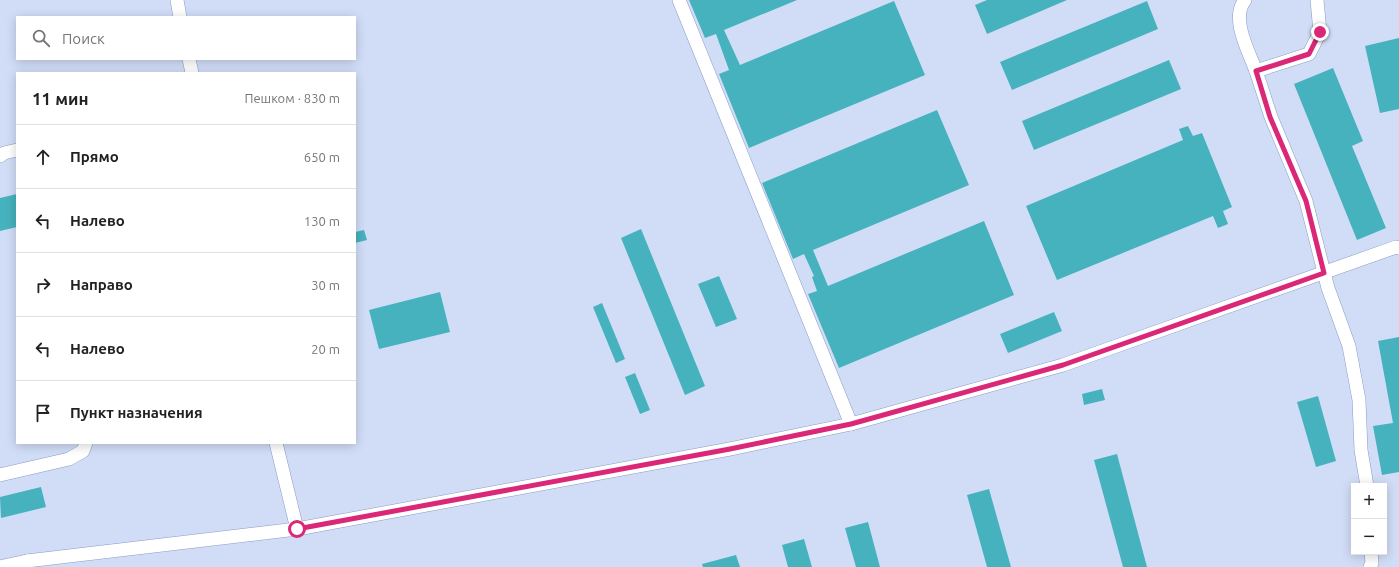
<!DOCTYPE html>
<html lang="ru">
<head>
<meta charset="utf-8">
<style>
	:root { --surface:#fff; --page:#f6f6f6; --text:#222; --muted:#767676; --line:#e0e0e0 }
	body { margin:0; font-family:Ubuntu,sans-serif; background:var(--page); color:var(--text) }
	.controls { position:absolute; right:12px; bottom:12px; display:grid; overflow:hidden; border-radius:0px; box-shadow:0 2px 10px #0003 }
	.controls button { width:36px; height:36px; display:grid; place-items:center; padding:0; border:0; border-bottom:1px solid var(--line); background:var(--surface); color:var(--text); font:20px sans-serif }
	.stop { position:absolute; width:12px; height:12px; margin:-9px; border:3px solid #db2777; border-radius:50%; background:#fff }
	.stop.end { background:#db2777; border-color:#fff; box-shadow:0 1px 4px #0008 }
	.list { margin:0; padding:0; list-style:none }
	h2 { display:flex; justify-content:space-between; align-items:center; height:52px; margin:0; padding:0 16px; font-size:17px }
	h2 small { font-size:13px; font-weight:400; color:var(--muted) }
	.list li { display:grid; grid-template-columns:26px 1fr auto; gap:12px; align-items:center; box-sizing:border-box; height:64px; padding:0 16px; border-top:1px solid var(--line) }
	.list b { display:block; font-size:15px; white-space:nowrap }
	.list em { font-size:13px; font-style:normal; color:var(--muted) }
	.icon { flex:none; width:22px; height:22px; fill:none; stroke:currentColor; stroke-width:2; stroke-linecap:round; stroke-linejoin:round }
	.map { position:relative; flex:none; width:1399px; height:567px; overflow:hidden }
	.search { position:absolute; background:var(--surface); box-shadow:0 2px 10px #0003; left:16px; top:16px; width:340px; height:44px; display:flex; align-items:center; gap:10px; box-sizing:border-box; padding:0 14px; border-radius:0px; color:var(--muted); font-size:15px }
	.panel { position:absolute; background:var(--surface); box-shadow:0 2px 10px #0003; left:16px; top:72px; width:340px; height:372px; border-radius:0px }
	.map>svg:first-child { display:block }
	.building { fill:#46b2be }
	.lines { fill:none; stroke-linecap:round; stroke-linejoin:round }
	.minor-casing { stroke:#8a9cc4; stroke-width:14 }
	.minor { stroke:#fff; stroke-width:13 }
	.route { stroke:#db2777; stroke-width:5 }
</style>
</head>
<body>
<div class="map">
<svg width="1399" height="567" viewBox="0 0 1399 567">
	<rect width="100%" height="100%" fill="#d1ddf7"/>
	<!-- building -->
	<g class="building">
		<polygon points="689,0 797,0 724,30 740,65 894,1 925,75 749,148 719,74 729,70 716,34 705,38"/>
		<polygon points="987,0 1067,0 987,34 975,5"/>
		<polygon points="1147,1 1158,29 1012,90 1000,62"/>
		<polygon points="1399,38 1399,109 1380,113 1365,46"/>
		<polygon points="1169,60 1181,89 1034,150 1022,121"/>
		<polygon points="1333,68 1363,141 1352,146 1386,228 1357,240 1294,84"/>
		<polygon points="937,110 969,185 813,250 828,286 984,221 1014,295 839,368 808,294 817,291 812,277 814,276 804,254 793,259 762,183"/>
		<polygon points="1188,126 1193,136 1202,133 1232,207 1223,211 1228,224 1218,228 1213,216 1057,280 1026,206 1183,140 1179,129"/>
		<polygon points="17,194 17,227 0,231 0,198"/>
		<polygon points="641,229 705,386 685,395 621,238"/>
		<polygon points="364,230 367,240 355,243 355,232"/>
		<polygon points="719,276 737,319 716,327 698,284"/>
		<polygon points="440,292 450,332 379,349 369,310"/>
		<polygon points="602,303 625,359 616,363 593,307"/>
		<polygon points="1054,312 1062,331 1008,353 1000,334"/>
		<polygon points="1399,337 1399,472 1382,475 1373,426 1393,423 1378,341"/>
		<polygon points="635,373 650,410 640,414 625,377"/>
		<polygon points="1102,389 1105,400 1084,405 1082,394"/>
		<polygon points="1318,396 1336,461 1316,467 1297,402"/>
		<polygon points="1117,454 1147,567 1123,567 1094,460"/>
		<polygon points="41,487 46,507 1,518 0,497"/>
		<polygon points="989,489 1011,567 987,567 967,495"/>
		<polygon points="868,522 880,567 856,567 845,528"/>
		<polygon points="804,539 812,567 788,567 782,545"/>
		<polygon points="736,555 740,567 703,567 702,564"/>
	</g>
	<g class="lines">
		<!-- minor casing -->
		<g class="minor-casing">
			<g id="minor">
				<polyline points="177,0 180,17"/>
				<polyline points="679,0 851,424"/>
				<path d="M1245,0C1230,18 1249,52 1256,71"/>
				<polyline points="1317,0 1320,32 1309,54 1256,71 1271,117 1306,201 1328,288 1349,346 1359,400 1361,450 1367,486"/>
				<polyline points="189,59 192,73"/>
				<polyline points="0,156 4,153 17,150"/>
				<polyline points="276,443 297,529"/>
				<polyline points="0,475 69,459 83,451 86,443"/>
				<polyline points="0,567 27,561"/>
				<polyline points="27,567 27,561 297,529 730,449 851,424 1063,365 1396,247 1399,248"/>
				<polyline points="1370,567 1372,563 1371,552"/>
			</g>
		</g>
		<!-- minor -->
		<use href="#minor" class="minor"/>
	</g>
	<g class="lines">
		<!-- route -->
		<polyline class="route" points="297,529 730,449 851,424 1063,365 1324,273 1306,201 1270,117 1256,71 1309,54 1320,32"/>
	</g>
</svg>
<div class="controls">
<button>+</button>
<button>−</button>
</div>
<div class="stop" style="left:297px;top:529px"></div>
<div class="stop end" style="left:1320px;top:32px"></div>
<div class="search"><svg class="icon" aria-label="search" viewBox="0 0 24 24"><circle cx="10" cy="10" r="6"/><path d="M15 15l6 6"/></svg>Поиск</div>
<section class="panel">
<h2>11 мин<small>Пешком · 830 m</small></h2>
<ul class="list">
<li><svg class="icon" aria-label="ahead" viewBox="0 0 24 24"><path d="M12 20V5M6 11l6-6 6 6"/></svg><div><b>Прямо</b></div><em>650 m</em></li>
<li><svg class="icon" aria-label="left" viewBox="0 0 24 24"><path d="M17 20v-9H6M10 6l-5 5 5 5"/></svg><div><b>Налево</b></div><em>130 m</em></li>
<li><svg class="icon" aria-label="right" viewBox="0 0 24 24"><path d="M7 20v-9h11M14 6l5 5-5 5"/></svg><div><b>Направо</b></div><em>30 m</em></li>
<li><svg class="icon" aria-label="left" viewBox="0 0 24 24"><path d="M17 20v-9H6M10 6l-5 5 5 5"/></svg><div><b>Налево</b></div><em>20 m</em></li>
<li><svg class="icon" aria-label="arrive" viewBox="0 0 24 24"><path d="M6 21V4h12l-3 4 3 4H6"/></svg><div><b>Пункт назначения</b></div></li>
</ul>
</section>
</div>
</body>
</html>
